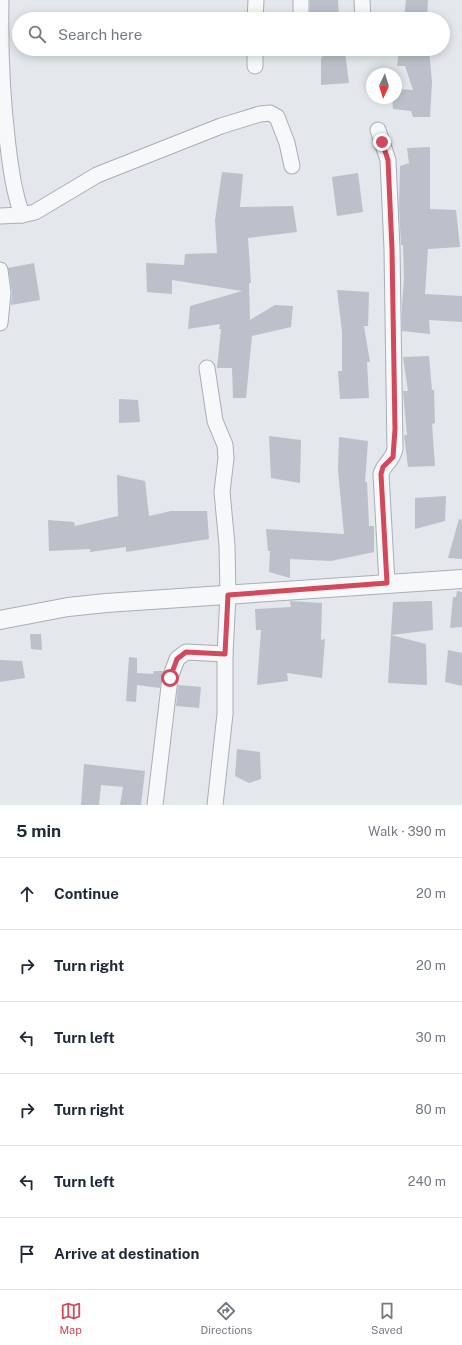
<!DOCTYPE html>
<html lang="en">
<head>
<meta charset="utf-8">
<style>
	:root { --surface:#fff; --page:#f6f6f7; --text:#1f2937; --muted:#747a83; --line:#e0e1e3; --accent:#d1495b }
	body { margin:0; font-family:"Public Sans",sans-serif; background:var(--page); color:var(--text) }
	.compass { position:absolute; left:366px; top:68px; width:36px; height:36px; border-radius:50%; background:var(--surface); box-shadow:0 2px 10px #0003; rotate:184deg }
	.stop { position:absolute; width:12px; height:12px; margin:-9px; border:3px solid #d1495b; border-radius:50%; background:#fff }
	.stop.end { background:#d1495b; border-color:#fff; box-shadow:0 1px 4px #0008 }
	.list { margin:0; padding:0; list-style:none }
	h2 { display:flex; justify-content:space-between; align-items:center; height:52px; margin:0; padding:0 16px; font-size:17px }
	h2 small { font-size:13px; font-weight:400; color:var(--muted) }
	.list li { display:grid; grid-template-columns:26px 1fr auto; gap:12px; align-items:center; box-sizing:border-box; height:72px; padding:0 16px; border-top:1px solid var(--line) }
	.list b { display:block; font-size:15px; white-space:nowrap }
	.list em { font-size:13px; font-style:normal; color:var(--muted) }
	.icon { flex:none; width:22px; height:22px; fill:none; stroke:currentColor; stroke-width:2; stroke-linecap:round; stroke-linejoin:round }
	.map { position:relative; flex:none; width:462px; height:805px; overflow:hidden }
	.search { position:absolute; background:var(--surface); box-shadow:0 2px 10px #0003; left:12px; right:12px; top:12px; height:44px; display:flex; align-items:center; gap:10px; box-sizing:border-box; padding:0 14px; border-radius:22px; color:var(--muted); font-size:15px }
	.sheet { height:484px; background:var(--surface) }
	nav { display:flex; justify-content:space-around; align-items:center; box-sizing:border-box; height:56px; border-top:1px solid var(--line); background:var(--surface); font-size:11px; color:var(--muted) }
	nav a { display:grid; justify-items:center; gap:2px }
	nav .on { color:var(--accent) }
	.map>svg:first-child { display:block }
	.building { fill:#bbc0ca }
	.lines { fill:none; stroke-linecap:round; stroke-linejoin:round }
	.minor-casing { stroke:#a9aeb7; stroke-width:17 }
	.tertiary-casing { stroke:#a9aeb7; stroke-width:20 }
	.minor { stroke:#f7f8fa; stroke-width:15 }
	.tertiary { stroke:#f7f8fa; stroke-width:18 }
	.route { stroke:#d1495b; stroke-width:5 }
</style>
</head>
<body>
<div class="map">
<svg width="462" height="805" viewBox="0 0 462 805">
	<rect width="100%" height="100%" fill="#e4e7ec"/>
	<!-- building -->
	<g class="building">
		<polygon points="310,0 338,0 339,19 317,19 316,15 310,15"/>
		<polygon points="406,0 428,0 427,19 404,19"/>
		<polygon points="399,49 429,49 432,82 430,117 413,117 411,111 393,109 392,98 396,98 396,89 413,90 405,66 397,66"/>
		<polygon points="345,51 349,83 321,85 321,59 325,52"/>
		<polygon points="430,147 430,209 456,210 460,247 428,249 425,294 462,296 462,322 429,320 430,334 402,331 402,305 404,278 403,245 401,245 399,206 400,166 409,163 407,148"/>
		<polygon points="222,172 243,174 240,207 293,206 297,232 248,238 251,283 249,283 250,320 275,305 293,306 291,327 252,336 246,398 233,398 232,368 217,368 221,329 219,329 220,324 188,329 190,306 242,291 172,280 172,294 147,292 146,263 184,265 185,254 217,253 215,220"/>
		<polygon points="358,173 363,212 337,216 332,177"/>
		<polygon points="34,263 40,300 11,305 12,292 8,268"/>
		<polygon points="337,290 369,292 368,326 364,326 370,362 367,362 369,398 340,399 338,371 342,371 342,332"/>
		<polygon points="429,356 432,390 434,390 435,423 432,424 435,466 408,467 404,435 407,435 403,391 408,391 403,357"/>
		<polygon points="119,399 138,400 140,422 119,423"/>
		<polygon points="269,436 301,440 300,483 271,478"/>
		<polygon points="339,437 368,441 365,482 367,482 369,526 374,526 374,552 331,561 290,559 290,578 269,572 270,551 268,551 266,529 344,534 338,470"/>
		<polygon points="117,475 145,481 149,516 171,511 207,511 209,539 126,552 126,547 90,552 90,549 49,551 48,520 74,522 75,526 118,516"/>
		<polygon points="446,496 445,521 415,529 415,498"/>
		<polygon points="459,519 462,520 462,559 448,558"/>
		<polygon points="457,591 462,592 462,627 450,628 453,597 456,597"/>
		<polygon points="290,601 322,603 321,640 325,639 322,678 287,673 288,681 257,685 261,630 256,630 255,609 291,607"/>
		<polygon points="432,601 433,630 391,635 426,644 427,685 388,683 393,602"/>
		<polygon points="30,634 41,634 42,650 31,649"/>
		<polygon points="448,650 462,653 462,686 445,682"/>
		<polygon points="129,657 137,658 137,673 153,674 154,671 163,671 160,688 137,685 136,702 126,701"/>
		<polygon points="0,660 22,661 25,678 0,682"/>
		<polygon points="178,685 201,687 199,708 176,706"/>
		<polygon points="237,749 260,752 261,779 249,783 235,776"/>
		<polygon points="84,764 145,771 141,805 120,805 123,787 101,785 99,805 81,805"/>
	</g>
	<g class="lines">
		<!-- minor casing -->
		<g class="minor-casing">
			<g id="minor">
				<path d="M1,0C0,49 2,97 8,146C11,170 14,192 22,215"/>
				<polyline points="301,0 301,19"/>
				<polyline points="362,0 363,19"/>
				<polyline points="255,19 256,0"/>
				<polyline points="255,49 255,66"/>
				<path d="M378,130L388,160L392,249L395,449C392,462 384,463 381,474L387,583"/>
				<polyline points="0,216 22,215 35,212 97,175 221,126 260,114 270,113 277,117 287,143 292,166"/>
				<polyline points="0,270 3,293 0,323"/>
				<polyline points="207,368 215,421 225,445 226,458 222,492 227,545 228,595 225,654 225,714 215,805"/>
				<polyline points="155,805 170,678 177,659 186,652 225,654"/>
			</g>
		</g>
		<!-- tertiary casing -->
		<g class="tertiary-casing">
			<polyline id="tertiary" points="0,620 68,607 106,603 462,579"/>
		</g>
		<!-- minor -->
		<use href="#minor" class="minor"/>
		<!-- tertiary -->
		<use href="#tertiary" class="tertiary"/>
	</g>
	<g class="lines">
		<!-- route -->
		<polyline class="route" points="170,678 177,659 186,652 225,654 228,595 387,583 381,474 383,467 393,457 395,429 392,249 388,160 382,142"/>
	</g>
</svg>
<svg class="compass" viewBox="-18 -18 36 36"><path d="M0-13l5 13h-10z" fill="#e53935"/><path d="M0 13l5-13h-10z" fill="#747a83"/></svg>
<div class="stop" style="left:170px;top:678px"></div>
<div class="stop end" style="left:382px;top:142px"></div>
<div class="search"><svg class="icon" aria-label="search" viewBox="0 0 24 24"><circle cx="10" cy="10" r="6"/><path d="M15 15l6 6"/></svg>Search here</div>
</div>
<section class="sheet">
<h2>5 min<small>Walk · 390 m</small></h2>
<ul class="list">
<li><svg class="icon" aria-label="ahead" viewBox="0 0 24 24"><path d="M12 20V5M6 11l6-6 6 6"/></svg><div><b>Continue</b></div><em>20 m</em></li>
<li><svg class="icon" aria-label="right" viewBox="0 0 24 24"><path d="M7 20v-9h11M14 6l5 5-5 5"/></svg><div><b>Turn right</b></div><em>20 m</em></li>
<li><svg class="icon" aria-label="left" viewBox="0 0 24 24"><path d="M17 20v-9H6M10 6l-5 5 5 5"/></svg><div><b>Turn left</b></div><em>30 m</em></li>
<li><svg class="icon" aria-label="right" viewBox="0 0 24 24"><path d="M7 20v-9h11M14 6l5 5-5 5"/></svg><div><b>Turn right</b></div><em>80 m</em></li>
<li><svg class="icon" aria-label="left" viewBox="0 0 24 24"><path d="M17 20v-9H6M10 6l-5 5 5 5"/></svg><div><b>Turn left</b></div><em>240 m</em></li>
<li><svg class="icon" aria-label="arrive" viewBox="0 0 24 24"><path d="M6 21V4h12l-3 4 3 4H6"/></svg><div><b>Arrive at destination</b></div></li>
</ul>
</section>
<nav>
<a class="on"><svg class="icon" aria-label="map" viewBox="0 0 24 24"><path d="M3 6l6-2 6 2 6-2v14l-6 2-6-2-6 2zM9 4v14M15 6v14"/></svg>Map</a>
<a><svg class="icon" aria-label="directions" viewBox="0 0 24 24"><path d="M12 3l9 9-9 9-9-9zM9 14v-3h6M13 9l2 2-2 2"/></svg>Directions</a>
<a><svg class="icon" aria-label="saved" viewBox="0 0 24 24"><path d="M7 4h10v16l-5-4-5 4z"/></svg>Saved</a>
</nav>
</body>
</html>
